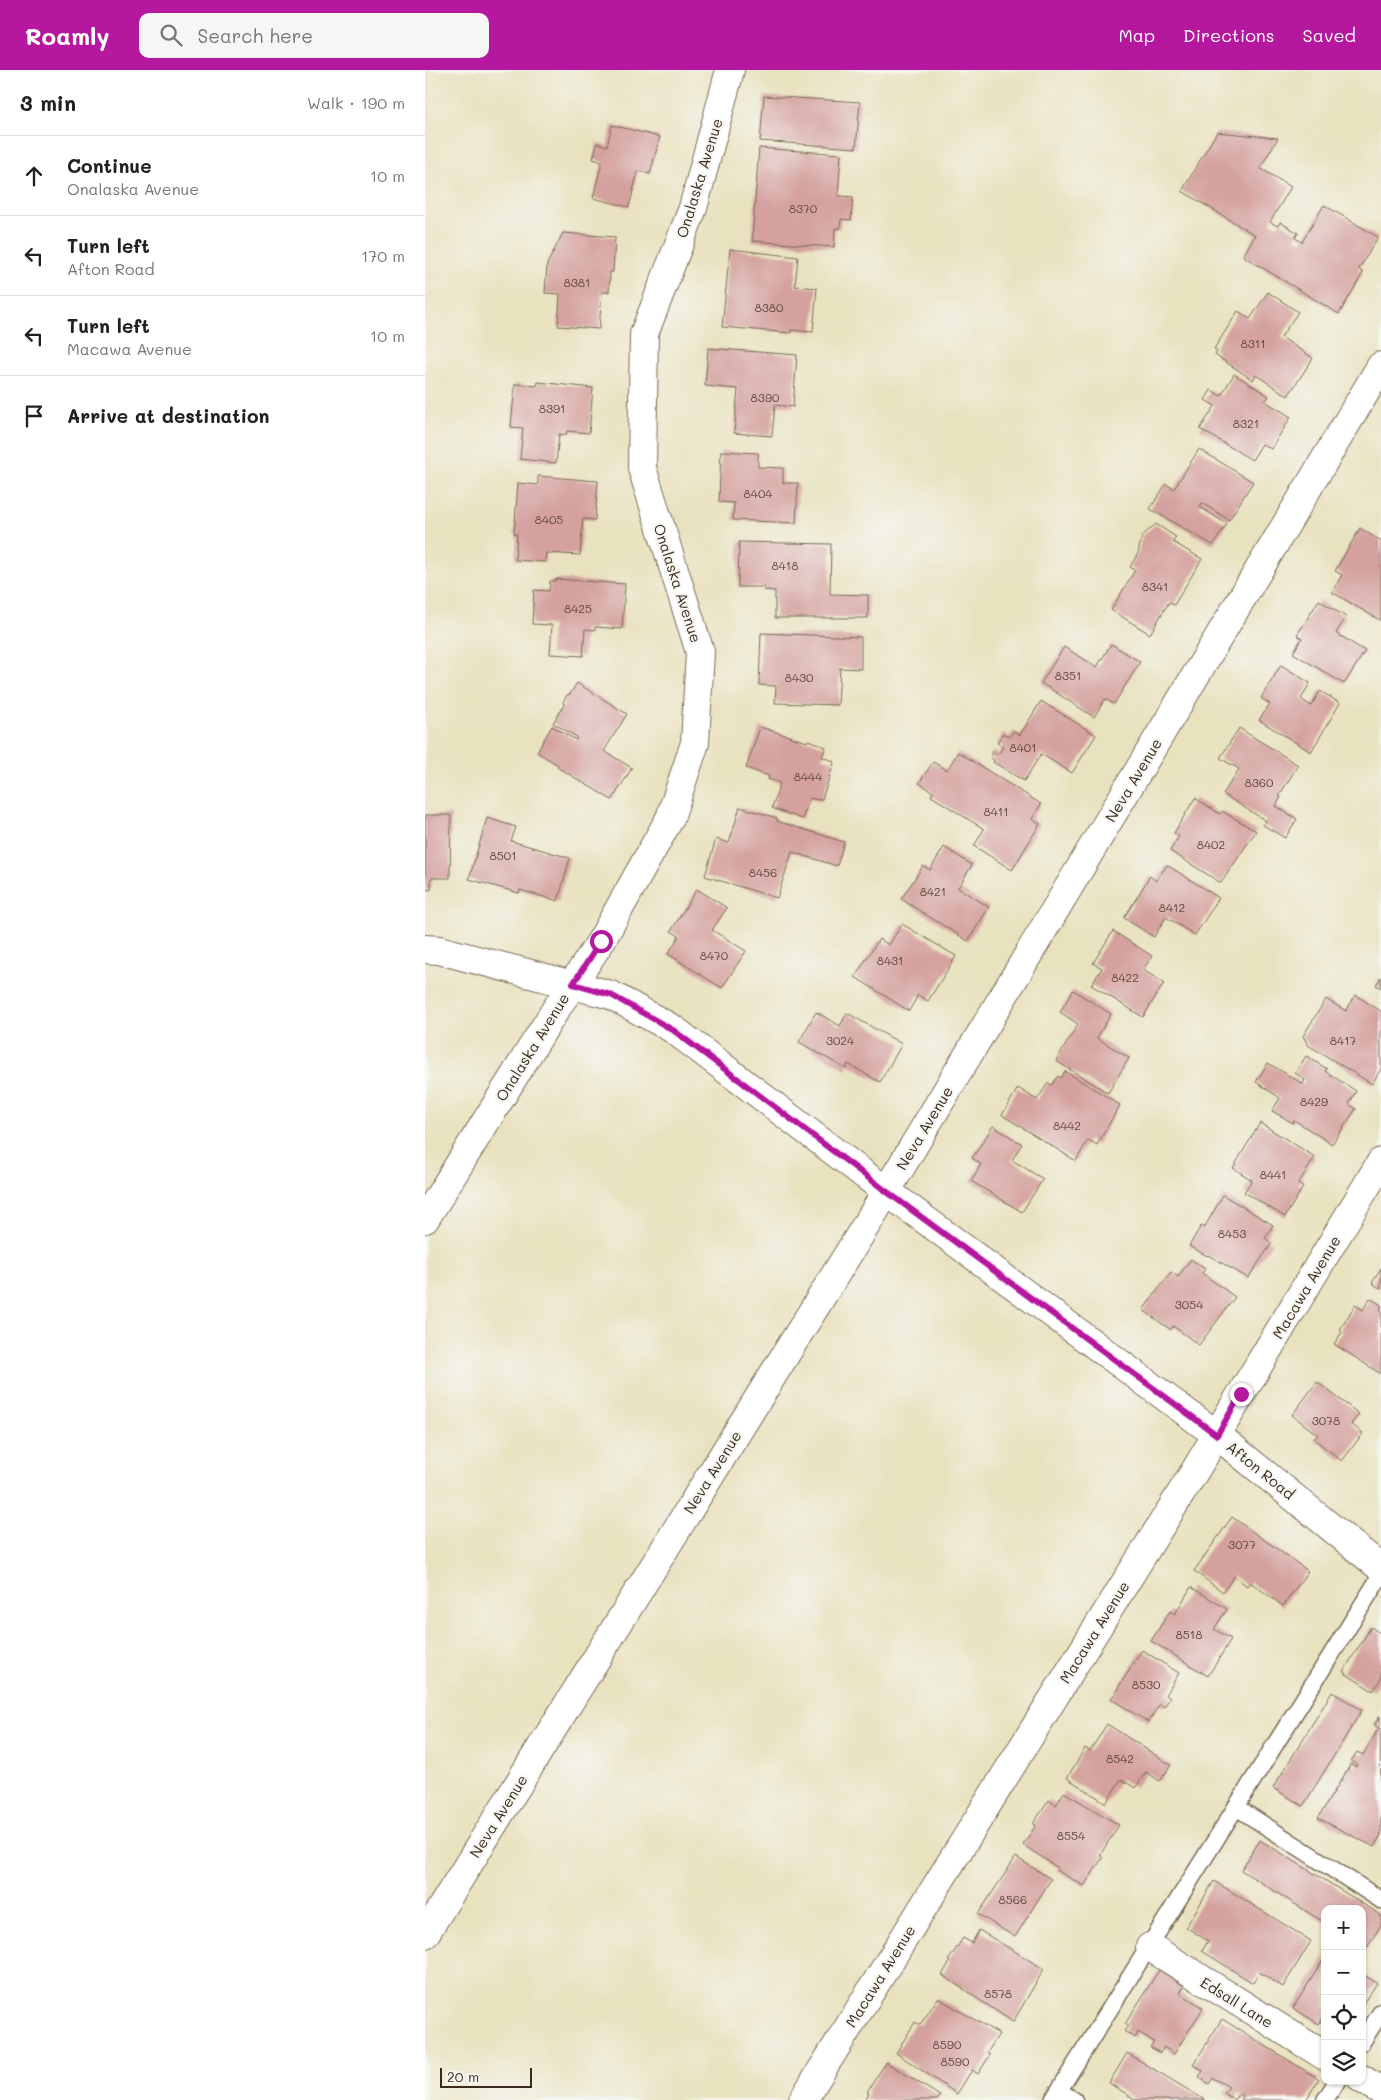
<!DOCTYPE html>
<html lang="en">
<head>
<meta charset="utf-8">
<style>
	:root { --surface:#fff; --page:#f6f6f6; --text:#202124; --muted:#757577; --line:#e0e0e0; --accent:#b5179e }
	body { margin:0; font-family:Mali,sans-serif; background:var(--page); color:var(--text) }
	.controls { position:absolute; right:15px; bottom:15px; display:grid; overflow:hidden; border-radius:10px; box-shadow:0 1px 4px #0004 }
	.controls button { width:45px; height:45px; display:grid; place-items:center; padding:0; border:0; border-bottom:1px solid var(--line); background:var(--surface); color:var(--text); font:25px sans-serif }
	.scale { position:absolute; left:15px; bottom:12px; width:92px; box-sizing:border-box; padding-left:5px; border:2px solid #3b2a1e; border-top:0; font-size:14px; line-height:18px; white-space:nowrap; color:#3b2a1e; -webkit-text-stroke:4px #f6f6f2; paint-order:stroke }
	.stop { position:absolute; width:15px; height:15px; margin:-11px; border:4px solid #b5179e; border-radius:50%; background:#fff }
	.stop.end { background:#b5179e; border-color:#fff; box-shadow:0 1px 5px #0008 }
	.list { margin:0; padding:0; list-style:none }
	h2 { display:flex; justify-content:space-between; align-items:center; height:65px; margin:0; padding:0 20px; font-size:21px }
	h2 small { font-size:16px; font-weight:400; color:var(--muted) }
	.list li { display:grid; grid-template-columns:32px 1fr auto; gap:15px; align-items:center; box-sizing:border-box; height:80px; padding:0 20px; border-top:1px solid var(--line) }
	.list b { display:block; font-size:19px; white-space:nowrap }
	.list p { margin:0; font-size:16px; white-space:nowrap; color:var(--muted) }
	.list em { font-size:16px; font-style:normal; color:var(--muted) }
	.icon { flex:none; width:28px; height:28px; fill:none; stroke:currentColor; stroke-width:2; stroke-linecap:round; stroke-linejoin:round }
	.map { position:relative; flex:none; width:956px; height:2030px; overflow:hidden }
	header { display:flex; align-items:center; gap:30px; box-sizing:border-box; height:70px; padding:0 25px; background:var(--accent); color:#fff }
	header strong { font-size:24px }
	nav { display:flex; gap:28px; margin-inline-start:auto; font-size:18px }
	.search { width:350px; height:45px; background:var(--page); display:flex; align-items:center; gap:12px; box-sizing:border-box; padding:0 18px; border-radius:10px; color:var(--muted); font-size:19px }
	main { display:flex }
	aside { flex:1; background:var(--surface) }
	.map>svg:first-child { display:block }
	.building { fill:#d4a19e }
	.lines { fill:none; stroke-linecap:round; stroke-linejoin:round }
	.service-casing { stroke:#786a56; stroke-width:19 }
	.minor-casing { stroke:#786a56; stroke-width:30 }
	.tertiary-casing { stroke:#786a56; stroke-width:30 }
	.service { stroke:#fff; stroke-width:16 }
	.minor { stroke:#fff; stroke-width:28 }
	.tertiary { stroke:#fff; stroke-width:28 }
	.route { stroke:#b5179e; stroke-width:6 }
	.labels { text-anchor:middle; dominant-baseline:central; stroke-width:4.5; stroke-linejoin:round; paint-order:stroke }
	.number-label { font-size:12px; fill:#61483e }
	.street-label { font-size:15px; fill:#3b2a1e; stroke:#f6f6f2 }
</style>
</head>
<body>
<header>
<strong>Roamly</strong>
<div class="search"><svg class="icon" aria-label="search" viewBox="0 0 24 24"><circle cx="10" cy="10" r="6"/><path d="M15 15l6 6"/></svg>Search here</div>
<nav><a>Map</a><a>Directions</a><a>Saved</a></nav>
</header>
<main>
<aside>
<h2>3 min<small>Walk · 190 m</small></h2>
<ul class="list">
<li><svg class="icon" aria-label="ahead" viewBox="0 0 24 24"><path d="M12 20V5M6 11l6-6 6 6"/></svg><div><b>Continue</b><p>Onalaska Avenue</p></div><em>10 m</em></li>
<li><svg class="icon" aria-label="left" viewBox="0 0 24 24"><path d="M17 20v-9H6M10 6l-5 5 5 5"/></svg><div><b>Turn left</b><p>Afton Road</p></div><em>170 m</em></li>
<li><svg class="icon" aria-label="left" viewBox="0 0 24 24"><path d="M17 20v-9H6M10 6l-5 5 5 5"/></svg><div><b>Turn left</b><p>Macawa Avenue</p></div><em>10 m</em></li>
<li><svg class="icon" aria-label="arrive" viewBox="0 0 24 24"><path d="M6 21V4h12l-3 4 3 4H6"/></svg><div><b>Arrive at destination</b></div></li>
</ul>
</aside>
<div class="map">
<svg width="956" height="2030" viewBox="0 0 956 2030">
	<rect width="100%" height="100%" fill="#f6f6f2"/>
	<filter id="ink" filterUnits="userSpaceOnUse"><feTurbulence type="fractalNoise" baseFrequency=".02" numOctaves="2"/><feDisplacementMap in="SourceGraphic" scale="10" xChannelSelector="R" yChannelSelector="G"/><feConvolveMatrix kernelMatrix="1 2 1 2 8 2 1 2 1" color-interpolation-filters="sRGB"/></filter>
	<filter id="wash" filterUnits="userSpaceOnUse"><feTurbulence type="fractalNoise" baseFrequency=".0096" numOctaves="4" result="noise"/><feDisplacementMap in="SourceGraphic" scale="20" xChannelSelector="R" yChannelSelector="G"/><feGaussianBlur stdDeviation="1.12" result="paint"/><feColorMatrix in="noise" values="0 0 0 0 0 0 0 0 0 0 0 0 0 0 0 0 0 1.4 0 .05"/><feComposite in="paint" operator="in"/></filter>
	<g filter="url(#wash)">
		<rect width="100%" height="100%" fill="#e9e2bf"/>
		<g id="blocks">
			<!-- building -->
			<g class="building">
				<polygon points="339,26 435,32 431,78 335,71"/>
				<polygon points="187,55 235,67 225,104 213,101 204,137 168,128 177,92 168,89 172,73 182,76"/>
				<polygon points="792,62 853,68 835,98 866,117 845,152 853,156 855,152 873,163 870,168 877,172 899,135 953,167 934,199 938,203 914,244 818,186 830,165 757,121"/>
				<polygon points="334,78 416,84 413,126 428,127 426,150 416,149 415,159 410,158 409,177 327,171"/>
				<polygon points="138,163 190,167 188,202 185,202 184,222 177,222 174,259 133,256 135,224 120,223 122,194"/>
				<polygon points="305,179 373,187 370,216 392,218 388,262 366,260 366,263 297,257"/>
				<polygon points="843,222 873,242 856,267 888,288 863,326 831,305 828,310 790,285 792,281 789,279 813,241 825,249"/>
				<polygon points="283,278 372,285 368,337 350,335 347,366 309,363 313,319 280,316"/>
				<polygon points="809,304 844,326 840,331 866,347 846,379 837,374 827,390 775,359 790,336 780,330 786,320 796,326"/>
				<polygon points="113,312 168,318 164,363 142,361 141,365 134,364 131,393 95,389 98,358 86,357 90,314 112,316"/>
				<polygon points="774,379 828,412 804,450 777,433 775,437 802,454 788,475 725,439 741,414 749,419"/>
				<polygon points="296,381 333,383 333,397 358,398 358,413 373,413 371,453 308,450 309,433 294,432"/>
				<polygon points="113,406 173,411 170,450 158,449 155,485 121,483 120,492 90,490 92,464 89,464 93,413 113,415"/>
				<polygon points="731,454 751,467 748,472 777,489 749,535 744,532 725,564 686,540 710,500 705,497 713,483 717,466"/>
				<polygon points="935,458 956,471 956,551 907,522 917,505 910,501"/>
				<polygon points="314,472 406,474 405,524 443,525 443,548 350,548 350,521 339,520 339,517 313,517"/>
				<polygon points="131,509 200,514 197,559 170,557 170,560 160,559 158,586 125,584 127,555 107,554 109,520 124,521 125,511 130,511"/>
				<polygon points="894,530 921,547 911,563 940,581 919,614 868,583 877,568 872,565"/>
				<polygon points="336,563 436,567 436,599 415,598 413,635 350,633 351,616 334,615"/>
				<polygon points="686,574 715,592 689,634 680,629 669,647 616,613 639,577 672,597"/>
				<polygon points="856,595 885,613 876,629 886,636 895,621 915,633 886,682 834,650 845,634 836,628"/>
				<polygon points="152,613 202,644 179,681 207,698 187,730 132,697 133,695 112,682 127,656 151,670 152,667 128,653 139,635 138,632 142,625 145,624"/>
				<polygon points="616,631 671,665 647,703 616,684 599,711 568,692 569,690 565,687 568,681 573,684 578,677 572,673 578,663 584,667 589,661 595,665"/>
				<polygon points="335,657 382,672 383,670 401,677 397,687 408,691 409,693 397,729 393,730 385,728 377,749 347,738 355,713 343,709 344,706 321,698"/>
				<polygon points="814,658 873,695 854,726 856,727 851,736 872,749 860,768 838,755 841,751 798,724 814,699 795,688"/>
				<polygon points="533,682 616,734 607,749 615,754 587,800 549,776 559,759 506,726 508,722 494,713 508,692 522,700"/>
				<polygon points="770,728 795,744 797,741 831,761 796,813 745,781 754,766 749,763"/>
				<polygon points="315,737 352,748 352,751 419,772 412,796 367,782 352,828 280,806 291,769 304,773"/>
				<polygon points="0,745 26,745 25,808 6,808 6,820 0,819"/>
				<polygon points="62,748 91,757 86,771 145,788 133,831 95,820 94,823 44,809"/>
				<polygon points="519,777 547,795 533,818 564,837 543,871 476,829 498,796 505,800"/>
				<polygon points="742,795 794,828 770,865 741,847 729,867 699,848 725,806 731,811"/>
				<polygon points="272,819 302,838 287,860 321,881 297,918 243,884 254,866 246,861"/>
				<polygon points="477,854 531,886 503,931 493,925 484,941 430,907 454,869 464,875"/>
				<polygon points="688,861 727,886 718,900 739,913 718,947 666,915 677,898 668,893"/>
				<polygon points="956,907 956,918 951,915"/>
				<polygon points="648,920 686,944 672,968 704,988 683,1023 631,991 653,954 635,942"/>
				<polygon points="930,925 956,941 956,999 947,1014 883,975 878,966 901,929 921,941"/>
				<polygon points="391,942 415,956 422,943 477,974 455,1012 423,994 421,999 374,972"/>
				<polygon points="881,986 902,999 900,1001 931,1021 924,1034 931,1039 907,1074 869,1050 868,1053 847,1041 855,1028 831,1012 843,993 878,1014 880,1010 870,1003"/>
				<polygon points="640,1001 695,1035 672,1075 663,1070 651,1091 577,1045 593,1018 612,1030 623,1013 627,1015 633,1006 636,1008"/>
				<polygon points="835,1053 890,1087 873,1114 878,1117 860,1147 819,1122 827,1110 808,1098"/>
				<polygon points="568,1056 597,1074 587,1090 618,1109 597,1142 546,1111 556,1094 547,1088"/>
				<polygon points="798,1125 848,1155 840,1168 847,1173 823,1208 783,1185 782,1186 764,1176 776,1156 779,1158"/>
				<polygon points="766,1189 780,1199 777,1203 810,1227 774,1275 748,1256 746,1260 718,1240 746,1202 753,1207"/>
				<polygon points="956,1198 956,1219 947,1213"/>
				<polygon points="945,1228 956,1235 956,1304 909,1274 917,1262 915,1260 930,1235 938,1240"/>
				<polygon points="892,1312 934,1344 926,1354 938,1363 917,1391 889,1369 893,1365 867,1345"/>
				<polygon points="807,1447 883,1501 858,1536 825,1512 822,1516 809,1506 798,1522 769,1501"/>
				<polygon points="766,1517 802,1539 789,1559 806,1569 783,1606 726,1571 745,1541 750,1544"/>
				<polygon points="946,1557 956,1564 956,1609 948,1621 918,1602"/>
				<polygon points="717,1580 754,1603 741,1625 745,1628 739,1637 735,1634 723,1652 686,1629"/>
				<polygon points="907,1622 937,1640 878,1736 848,1718"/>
				<polygon points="955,1646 956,1765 949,1777 893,1748 926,1694 931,1697 932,1694 926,1691 932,1682 938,1685 954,1658 949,1655"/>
				<polygon points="682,1654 746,1695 735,1711 721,1702 710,1718 696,1709 681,1733 642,1708 660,1678 665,1681"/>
				<polygon points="639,1722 694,1755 675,1785 678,1787 659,1816 631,1800 633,1798 598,1775 611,1755 608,1754 624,1730 631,1735"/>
				<polygon points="835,1770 956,1845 956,1855 941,1879 937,1876 937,1839 900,1839 900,1853 816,1800"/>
				<polygon points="591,1787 626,1809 590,1867 553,1844"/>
				<polygon points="789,1811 886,1871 858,1917 834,1902 828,1913 777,1881 783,1871 761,1857"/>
				<polygon points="554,1860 619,1899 588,1952 517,1905 525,1892 523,1891 538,1868 547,1873"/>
				<polygon points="900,1887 900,1944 894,1954 868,1938"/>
				<polygon points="734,1900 759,1916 755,1923 778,1938 749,1984 739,1977 735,1983 725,1977 729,1972 713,1962 710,1968 699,1961 703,1956 700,1954"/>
				<polygon points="937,1904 952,1913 937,1935"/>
				<polygon points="513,1928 574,1964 562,1983 565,1985 553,2004 547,2000 532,2024 471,1983 490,1952 495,1955"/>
				<polygon points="797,1949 894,2009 881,2030 816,2030 818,2026 814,2023 809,2030 799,2023 804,2017 788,2008 784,2014 774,2007 778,2001 768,1995"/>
				<polygon points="702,1983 780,2030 711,2030 684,2013"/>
				<polygon points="461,1992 515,2026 512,2030 440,2030 444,2023 442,2022"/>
			</g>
		</g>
	</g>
	<g filter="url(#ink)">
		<use href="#blocks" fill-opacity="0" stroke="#786a56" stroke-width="1"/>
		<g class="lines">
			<!-- service casing -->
			<g class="service-casing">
				<g id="service">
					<polyline points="811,1737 956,1830"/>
					<polyline points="937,1972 956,1942"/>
					<polyline points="634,2021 649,2030"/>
					<polyline points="628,2030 956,1505"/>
					<polyline points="900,2030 912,2011"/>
				</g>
			</g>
			<!-- minor casing -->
			<g class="minor-casing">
				<g id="minor">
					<polyline points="0,1149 131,939 176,871 245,748 270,673 275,582 217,398 219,264 268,138 305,0"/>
					<polyline points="0,1864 443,1152 956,296"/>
					<polyline points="725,1877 900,1986"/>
					<polyline points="937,2009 956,2021"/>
					<polyline points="378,2030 768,1404 956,1092"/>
				</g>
			</g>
			<!-- tertiary casing -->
			<g class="tertiary-casing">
				<polyline id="tertiary" points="0,879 14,880 186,925 248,959 461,1121 792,1365 956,1498"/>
			</g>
			<!-- service -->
			<use href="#service" class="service"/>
			<!-- minor -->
			<use href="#minor" class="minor"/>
			<!-- tertiary -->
			<use href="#tertiary" class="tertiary"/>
		</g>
	</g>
	<g class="lines" filter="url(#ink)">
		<!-- route -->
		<polyline class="route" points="176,871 148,914 186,925 248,960 461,1121 792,1365 816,1324"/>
	</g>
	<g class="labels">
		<!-- number labels -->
		<g class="number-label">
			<text x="378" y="138">8370</text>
			<text x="152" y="212">8381</text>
			<text x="344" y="237">8380</text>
			<text x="828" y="273">8311</text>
			<text x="340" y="327">8390</text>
			<text x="127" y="338">8391</text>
			<text x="821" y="353">8321</text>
			<text x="333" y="423">8404</text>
			<text x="124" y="449">8405</text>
			<text x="360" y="495">8418</text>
			<text x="730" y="516">8341</text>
			<text x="153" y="538">8425</text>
			<text x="643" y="605">8351</text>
			<text x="374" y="607">8430</text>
			<text x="598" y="677">8401</text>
			<text x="383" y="706">8444</text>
			<text x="834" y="712">8360</text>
			<text x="571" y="741">8411</text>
			<text x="786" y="774">8402</text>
			<text x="78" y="785">8501</text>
			<text x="338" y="802">8456</text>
			<text x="508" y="821">8421</text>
			<text x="747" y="837">8412</text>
			<text x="289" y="885">8470</text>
			<text x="465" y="890">8431</text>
			<text x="700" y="907">8422</text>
			<text x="415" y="970">3024</text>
			<text x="918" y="970">8417</text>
			<text x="889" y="1031">8429</text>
			<text x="642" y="1055">8442</text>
			<text x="848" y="1104">8441</text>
			<text x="807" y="1163">8453</text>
			<text x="764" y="1234">3054</text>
			<text x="901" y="1350">3078</text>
			<text x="817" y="1474">3077</text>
			<text x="764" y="1564">8518</text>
			<text x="721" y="1614">8530</text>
			<text x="695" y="1688">8542</text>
			<text x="646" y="1765">8554</text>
			<text x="588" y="1829">8566</text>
			<text x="573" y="1923">8578</text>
			<text x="522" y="1974">8590</text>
			<text x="530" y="1991">8590</text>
		</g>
		<!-- street labels -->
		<g class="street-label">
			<text transform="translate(274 108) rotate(-73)">Onalaska Avenue</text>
			<text transform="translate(253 513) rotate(72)">Onalaska Avenue</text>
			<text transform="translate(708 710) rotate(-59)">Neva Avenue</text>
			<text transform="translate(107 977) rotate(-58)">Onalaska Avenue</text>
			<text transform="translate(499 1058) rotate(-59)">Neva Avenue</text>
			<text transform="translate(881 1217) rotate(-59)">Macawa Avenue</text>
			<text transform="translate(836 1400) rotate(39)">Afton Road</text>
			<text transform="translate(287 1402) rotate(-58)">Neva Avenue</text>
			<text transform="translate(669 1562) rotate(-58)">Macawa Avenue</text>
			<text transform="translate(73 1746) rotate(-58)">Neva Avenue</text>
			<text transform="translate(455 1906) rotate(-58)">Macawa Avenue</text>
			<text transform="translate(812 1932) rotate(32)">Edsall Lane</text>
		</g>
	</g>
</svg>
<div class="controls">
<button>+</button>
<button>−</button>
<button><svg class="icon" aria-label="locate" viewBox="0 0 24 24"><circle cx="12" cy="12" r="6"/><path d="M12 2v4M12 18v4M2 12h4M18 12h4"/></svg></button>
<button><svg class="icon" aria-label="layers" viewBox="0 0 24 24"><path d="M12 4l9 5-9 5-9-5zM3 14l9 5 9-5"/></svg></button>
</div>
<div class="scale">20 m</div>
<div class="stop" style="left:176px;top:871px"></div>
<div class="stop end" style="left:816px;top:1324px"></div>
</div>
</main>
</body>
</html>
